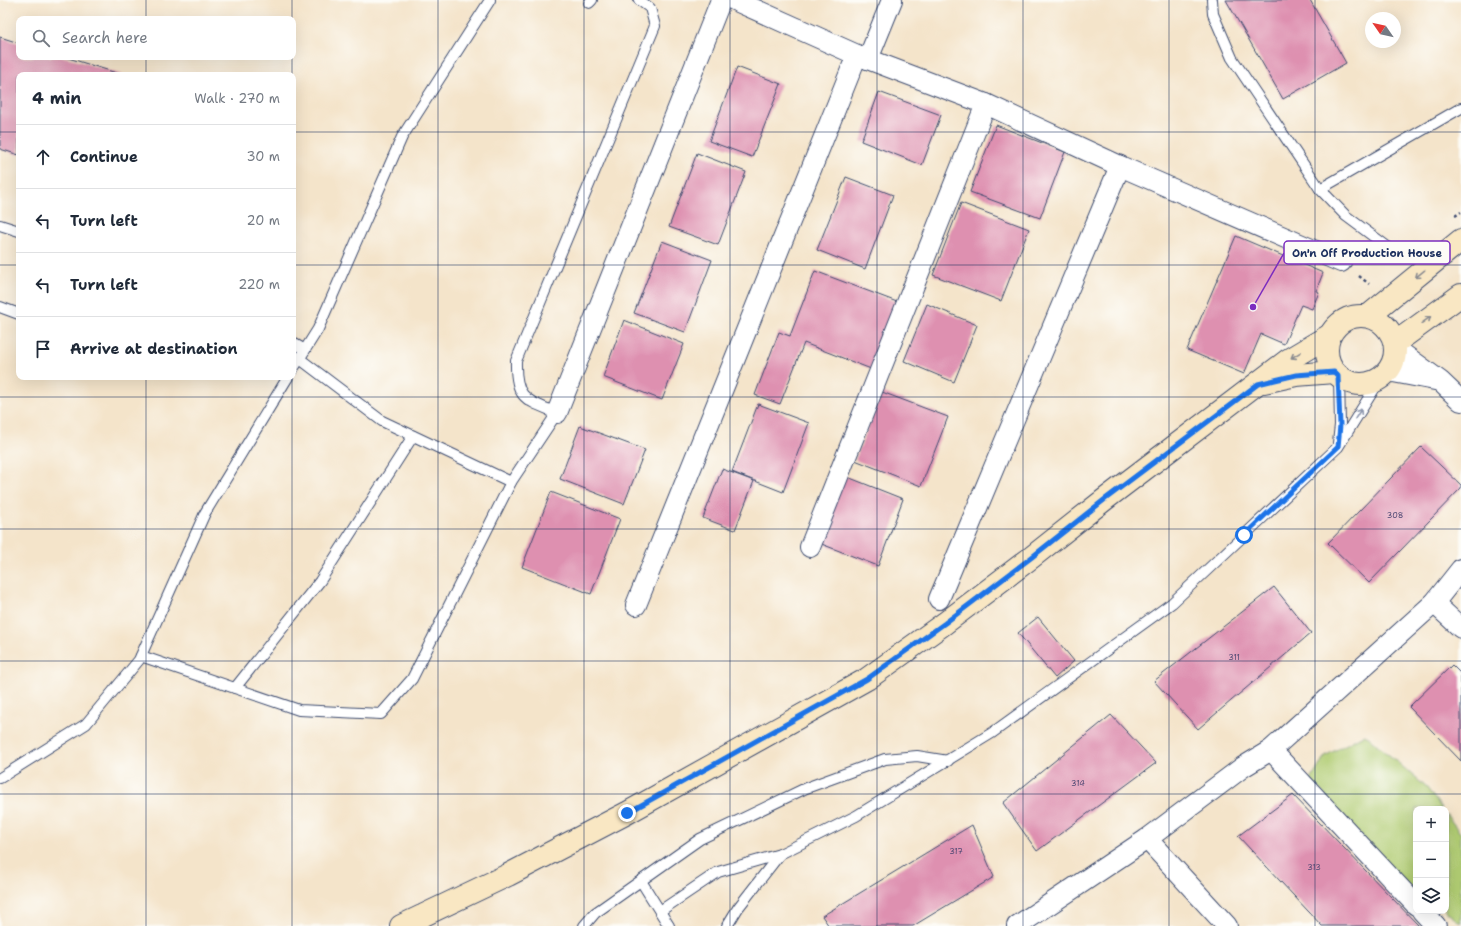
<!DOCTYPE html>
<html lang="en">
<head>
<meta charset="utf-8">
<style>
	:root { --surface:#fff; --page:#f6f6f7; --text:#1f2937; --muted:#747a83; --line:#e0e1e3 }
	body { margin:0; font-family:"Shantell Sans",sans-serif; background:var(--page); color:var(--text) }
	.controls { position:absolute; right:12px; bottom:12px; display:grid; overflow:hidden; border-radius:8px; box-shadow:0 4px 16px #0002 }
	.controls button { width:36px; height:36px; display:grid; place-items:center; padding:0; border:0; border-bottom:1px solid var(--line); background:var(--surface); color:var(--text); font:20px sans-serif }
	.compass { position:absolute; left:1365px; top:12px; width:36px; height:36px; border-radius:50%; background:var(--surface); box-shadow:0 4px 16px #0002; rotate:304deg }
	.stop { position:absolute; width:12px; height:12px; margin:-9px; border:3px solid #1a73e8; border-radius:50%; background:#fff }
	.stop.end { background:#1a73e8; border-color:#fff; box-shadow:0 1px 4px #0008 }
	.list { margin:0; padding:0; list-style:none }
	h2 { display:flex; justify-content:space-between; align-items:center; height:52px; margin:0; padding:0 16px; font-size:17px }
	h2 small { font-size:13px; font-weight:400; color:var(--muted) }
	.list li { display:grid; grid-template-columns:26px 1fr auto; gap:12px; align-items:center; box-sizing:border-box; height:64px; padding:0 16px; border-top:1px solid var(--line) }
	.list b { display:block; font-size:15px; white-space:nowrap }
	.list em { font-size:13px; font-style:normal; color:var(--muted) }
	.icon { flex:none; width:22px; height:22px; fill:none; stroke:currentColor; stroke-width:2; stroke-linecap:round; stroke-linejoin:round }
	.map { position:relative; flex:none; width:1461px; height:926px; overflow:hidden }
	.search { position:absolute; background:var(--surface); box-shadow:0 4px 16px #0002; left:16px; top:16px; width:280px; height:44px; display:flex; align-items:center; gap:10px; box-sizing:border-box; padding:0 14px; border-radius:8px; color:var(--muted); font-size:15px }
	.panel { position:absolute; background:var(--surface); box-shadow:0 4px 16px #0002; left:16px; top:72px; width:280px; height:308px; border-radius:8px }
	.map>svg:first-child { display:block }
	.green { fill:#b0cc72; stroke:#667e68 }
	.building { fill:#de90b0 }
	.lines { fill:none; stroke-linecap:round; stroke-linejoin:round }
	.lane-casing { stroke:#3c4a6e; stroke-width:12 }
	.street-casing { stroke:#3c4a6e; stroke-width:22 }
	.secondary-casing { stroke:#3c4a6e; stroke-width:24 }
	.path { stroke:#3c4a6e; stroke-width:2.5; stroke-dasharray:3 3; stroke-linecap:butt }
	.lane { stroke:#fff; stroke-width:10 }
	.street { stroke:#fff; stroke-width:20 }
	.secondary { stroke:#f9e7c3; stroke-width:22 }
	.oneway { stroke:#8a8b90 }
	.oneway2 { stroke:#8d97ae }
	.route { stroke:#1a73e8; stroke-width:5 }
	.grid { fill:none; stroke:#1b2f5e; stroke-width:1; stroke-opacity:0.55 }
	.labels { text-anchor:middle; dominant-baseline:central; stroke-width:3; stroke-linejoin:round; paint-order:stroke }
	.number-label { font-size:8px; fill:#4c4772 }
	.leader { fill:none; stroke:#7b2cbf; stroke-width:1.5 }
	.callout-dot { fill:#7b2cbf; stroke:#fdfcf7; stroke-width:1.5 }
	.callout { fill:#fdfcf7; stroke:#7b2cbf; stroke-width:1.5 }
	.callout-label { font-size:11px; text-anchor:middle; font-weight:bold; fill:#1b2f5e }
</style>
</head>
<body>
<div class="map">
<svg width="1461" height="926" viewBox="0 0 1461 926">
	<rect width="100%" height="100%" fill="#fdfcf7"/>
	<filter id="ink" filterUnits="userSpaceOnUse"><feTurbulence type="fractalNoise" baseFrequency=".025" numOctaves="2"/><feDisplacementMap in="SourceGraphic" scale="8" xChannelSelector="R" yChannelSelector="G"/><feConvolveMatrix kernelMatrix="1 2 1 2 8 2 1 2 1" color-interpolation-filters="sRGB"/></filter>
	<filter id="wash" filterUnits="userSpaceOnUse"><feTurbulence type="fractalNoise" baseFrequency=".012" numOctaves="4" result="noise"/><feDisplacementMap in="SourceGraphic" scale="16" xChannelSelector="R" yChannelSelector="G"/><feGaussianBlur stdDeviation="0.9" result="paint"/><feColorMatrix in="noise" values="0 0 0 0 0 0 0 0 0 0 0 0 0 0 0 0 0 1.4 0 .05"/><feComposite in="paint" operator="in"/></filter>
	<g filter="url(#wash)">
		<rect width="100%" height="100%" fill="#f4e4ca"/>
		<!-- green -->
		<g class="green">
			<polygon points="1365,734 1427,788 1442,809 1416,809 1416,890 1399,878 1311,780 1325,756"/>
			<polygon points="1446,814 1461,834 1461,923 1445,911 1446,911"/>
		</g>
		<g id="blocks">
			<!-- building -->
			<g class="building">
				<polygon points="1226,0 1310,0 1346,63 1283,99"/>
				<polygon points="0,37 19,43 19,57 65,57 123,75 19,75 19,155 0,149"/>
				<polygon points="737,67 781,84 752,157 709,141"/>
				<polygon points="879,92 941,115 922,165 861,141"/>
				<polygon points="996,125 1065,152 1040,218 970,192"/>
				<polygon points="697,153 746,172 718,245 669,227"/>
				<polygon points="846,177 893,195 865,269 817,250"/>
				<polygon points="961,203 1029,229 1001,301 933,275"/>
				<polygon points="1236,236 1323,273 1316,291 1319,292 1312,309 1301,305 1284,344 1261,334 1244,374 1187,350"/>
				<polygon points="662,241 712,260 685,332 634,313"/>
				<polygon points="815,271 897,302 871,369 804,343 780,404 755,395 779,332 790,336"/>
				<polygon points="927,304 977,325 954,382 904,361"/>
				<polygon points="624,320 684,344 662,400 603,377"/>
				<polygon points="882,392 948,417 921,486 855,460"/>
				<polygon points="758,404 809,423 783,492 732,472"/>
				<polygon points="580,426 645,450 624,504 560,479"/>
				<polygon points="1421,447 1461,485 1461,488 1369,583 1328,543"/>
				<polygon points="722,469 754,481 735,530 703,518"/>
				<polygon points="845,476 903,499 878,566 819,543"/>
				<polygon points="551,492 620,519 591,594 522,567"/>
				<polygon points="1274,587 1311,633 1198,729 1154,681"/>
				<polygon points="1038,617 1074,661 1055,678 1018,633"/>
				<polygon points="1452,665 1461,674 1461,761 1409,707"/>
				<polygon points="1111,715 1156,763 1037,851 1003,803"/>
				<polygon points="1293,795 1391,897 1419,926 1322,926 1238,836"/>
				<polygon points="972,825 994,877 913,926 829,926 822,916"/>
			</g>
		</g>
	</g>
	<g filter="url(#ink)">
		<use href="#blocks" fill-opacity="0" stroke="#3c4a6e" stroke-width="1"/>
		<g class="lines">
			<!-- lane casing -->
			<g class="lane-casing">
				<g id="lane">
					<polyline points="1212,0 1213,14 1232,58 1320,189 1346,216 1389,248"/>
					<polyline points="589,3 592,0"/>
					<polyline points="1320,189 1461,108"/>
					<polyline points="0,225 19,231"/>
					<polyline points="0,307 19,314"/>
					<polyline points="293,343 305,350"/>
					<polyline points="300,359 382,421 511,482"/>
					<polyline points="293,369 318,329 402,137 490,0"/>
					<polyline points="1338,443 1340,425 1339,376"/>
					<path d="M141,656L299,710L381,714L412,679L511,482L557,413C526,400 515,399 516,361L655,26L650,8L639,0"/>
					<polyline points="235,688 320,581 413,436"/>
					<polyline points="0,778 86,724 139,660 205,513 288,377"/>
					<polyline points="641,881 669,926"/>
					<polyline points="660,911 718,872 780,854 856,816 992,733 1172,603 1338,447 1381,378"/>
					<polyline points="584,926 595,913 700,839 806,788 885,759 917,756 948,761"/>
					<polyline points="727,926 738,908 780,854"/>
				</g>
			</g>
			<!-- street casing -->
			<g class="street-casing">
				<g id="street">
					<polyline points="734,0 857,55 986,104 1120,166 1341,262"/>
					<polyline points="868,59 892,0"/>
					<polyline points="1395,348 1440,381 1461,401"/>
					<polyline points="1388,371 1435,380"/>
					<polyline points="557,413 721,0"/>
					<polyline points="810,547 986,104"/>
					<polyline points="939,599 1120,166"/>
					<polyline points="1434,603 1461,628"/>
					<polyline points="636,605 857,55"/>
					<polyline points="1271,750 1416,905"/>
					<polyline points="1147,839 1227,926"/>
					<polyline points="1422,911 1436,926"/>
					<polyline points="1017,926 1147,839 1243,767 1271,750 1434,603 1461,569"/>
				</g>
			</g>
			<!-- secondary casing -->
			<g class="secondary-casing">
				<g id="secondary">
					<circle cx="1361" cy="350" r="34"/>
					<polyline points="1368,316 1461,240"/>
					<polyline points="1395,343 1461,295"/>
					<polyline points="1264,382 1296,375 1334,372"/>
					<polyline points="401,926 508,875 627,813 867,679 945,623 1032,557 1104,500 1288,360 1330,335"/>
				</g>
			</g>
			<!-- path -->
			<g class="path">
				<polyline points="1455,216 1461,212"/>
				<polyline points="1359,276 1369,284"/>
			</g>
			<!-- lane -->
			<use href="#lane" class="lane"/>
			<!-- street -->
			<use href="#street" class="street"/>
			<!-- secondary -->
			<use href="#secondary" class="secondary"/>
		</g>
		<!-- one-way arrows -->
		<defs><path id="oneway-shaft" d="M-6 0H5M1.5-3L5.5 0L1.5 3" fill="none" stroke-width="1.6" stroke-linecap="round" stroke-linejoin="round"/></defs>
		<g class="oneway">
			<use href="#oneway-shaft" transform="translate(1420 274) rotate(141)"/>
			<use href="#oneway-shaft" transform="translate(1426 320) rotate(-36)"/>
			<use href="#oneway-shaft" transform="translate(1296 355) rotate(149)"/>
		</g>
		<use class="oneway2" href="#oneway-shaft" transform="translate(1358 414) rotate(-58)"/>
	</g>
	<g class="lines" filter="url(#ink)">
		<!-- route -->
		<polyline class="route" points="627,813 867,679 945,623 1032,557 1104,500 1258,384 1296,375 1334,372 1338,376 1340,425 1338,447 1244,535"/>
	</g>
	<!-- grid -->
	<path class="grid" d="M146,0V19M292,0V19M438,0V926M584,0V926M730,0V926M877,0V926M1023,0V926M1169,0V926M1315,0V926M146,57V75M292,57V75M0,132H19M293,132H1461M0,265H19M293,265H1461M146,377V926M292,377V926M0,397H1461M0,529H1461M0,661H1461M0,794H1461"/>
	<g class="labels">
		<!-- number labels -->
		<g class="number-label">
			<text x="1395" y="515">308</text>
			<text x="1234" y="657">311</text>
			<text x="1078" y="783">314</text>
			<text x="956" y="851">317</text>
			<text x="1314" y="867">313</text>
		</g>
	</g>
	<!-- callouts -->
	<path class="leader" d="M1253 307L1284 253"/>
	<circle class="callout-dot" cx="1253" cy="307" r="4"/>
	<rect class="callout" x="1284" y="241" width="166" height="23" rx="4"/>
	<g class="callout-label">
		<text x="1367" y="257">On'n Off Production House</text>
	</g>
</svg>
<div class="controls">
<button>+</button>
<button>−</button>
<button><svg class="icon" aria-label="layers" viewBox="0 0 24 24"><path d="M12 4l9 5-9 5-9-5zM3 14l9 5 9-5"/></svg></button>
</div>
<svg class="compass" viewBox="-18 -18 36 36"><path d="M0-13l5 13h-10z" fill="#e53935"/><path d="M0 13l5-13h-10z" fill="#747a83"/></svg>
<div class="stop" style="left:1244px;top:535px"></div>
<div class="stop end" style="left:627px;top:813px"></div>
<div class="search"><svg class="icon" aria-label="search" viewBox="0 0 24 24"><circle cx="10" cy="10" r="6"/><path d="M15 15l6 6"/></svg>Search here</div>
<section class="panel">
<h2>4 min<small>Walk · 270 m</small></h2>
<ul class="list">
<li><svg class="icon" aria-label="ahead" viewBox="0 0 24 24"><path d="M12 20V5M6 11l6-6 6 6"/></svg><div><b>Continue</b></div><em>30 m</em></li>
<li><svg class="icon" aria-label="left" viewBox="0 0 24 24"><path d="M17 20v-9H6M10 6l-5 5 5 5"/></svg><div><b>Turn left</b></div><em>20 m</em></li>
<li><svg class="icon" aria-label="left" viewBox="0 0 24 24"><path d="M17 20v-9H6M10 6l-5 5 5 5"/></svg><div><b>Turn left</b></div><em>220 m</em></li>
<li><svg class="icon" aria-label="arrive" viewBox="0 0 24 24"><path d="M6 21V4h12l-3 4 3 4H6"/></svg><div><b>Arrive at destination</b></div></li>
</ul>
</section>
</div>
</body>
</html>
